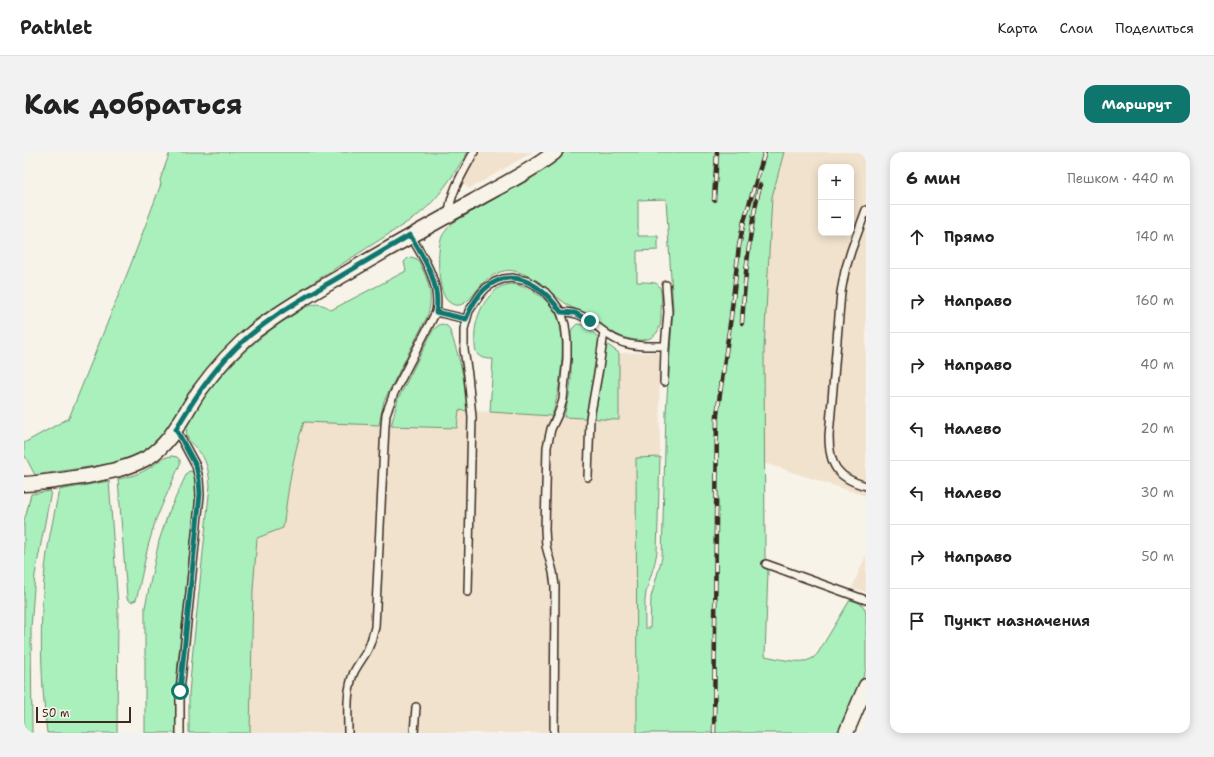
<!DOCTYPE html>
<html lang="ru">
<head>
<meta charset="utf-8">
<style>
	:root { --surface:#fff; --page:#f2f2f2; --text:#222; --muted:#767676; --line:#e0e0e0; --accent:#0f766e }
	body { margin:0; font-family:"Shantell Sans",sans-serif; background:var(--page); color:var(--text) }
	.controls { position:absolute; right:12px; top:12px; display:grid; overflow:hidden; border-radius:8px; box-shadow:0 2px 10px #0003 }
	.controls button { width:36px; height:36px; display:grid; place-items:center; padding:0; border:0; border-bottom:1px solid var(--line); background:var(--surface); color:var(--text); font:20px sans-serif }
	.scale { position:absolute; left:12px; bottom:10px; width:95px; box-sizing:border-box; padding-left:4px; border:2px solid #3b2a1e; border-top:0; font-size:11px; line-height:14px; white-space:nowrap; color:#3b2a1e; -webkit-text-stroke:3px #f7f3e8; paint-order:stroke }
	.stop { position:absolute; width:12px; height:12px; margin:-9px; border:3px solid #0f766e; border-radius:50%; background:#fff }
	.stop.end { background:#0f766e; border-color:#fff; box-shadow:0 1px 4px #0008 }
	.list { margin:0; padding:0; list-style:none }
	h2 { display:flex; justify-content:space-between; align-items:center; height:52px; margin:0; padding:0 16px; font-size:17px }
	h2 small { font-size:13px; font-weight:400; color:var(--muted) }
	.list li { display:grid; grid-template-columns:26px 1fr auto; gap:12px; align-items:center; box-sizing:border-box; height:64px; padding:0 16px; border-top:1px solid var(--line) }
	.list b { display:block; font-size:15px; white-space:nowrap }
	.list em { font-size:13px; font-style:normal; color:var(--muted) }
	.icon { flex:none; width:22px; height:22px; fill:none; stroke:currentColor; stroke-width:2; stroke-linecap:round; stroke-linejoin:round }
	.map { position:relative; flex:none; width:842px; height:581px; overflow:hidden; border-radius:12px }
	header { display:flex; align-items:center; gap:24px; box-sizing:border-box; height:56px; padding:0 20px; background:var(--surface); border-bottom:1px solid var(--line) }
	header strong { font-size:19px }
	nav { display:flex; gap:22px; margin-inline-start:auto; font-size:14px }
	.intro { display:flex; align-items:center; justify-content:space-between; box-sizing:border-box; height:96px; padding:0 24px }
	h1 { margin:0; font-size:28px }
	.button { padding:10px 18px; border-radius:12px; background:var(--accent); color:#fff; font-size:14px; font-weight:700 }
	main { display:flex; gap:24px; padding:0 24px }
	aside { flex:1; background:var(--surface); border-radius:12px; box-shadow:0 2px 10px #0003 }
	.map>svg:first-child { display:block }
	.built { fill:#f1e2ce; fill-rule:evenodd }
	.green { fill:#a9f0bd; stroke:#728d6e }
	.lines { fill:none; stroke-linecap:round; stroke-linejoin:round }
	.service-casing { stroke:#3b2a1e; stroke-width:10 }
	.minor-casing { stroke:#3b2a1e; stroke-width:17 }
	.service { stroke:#f7f3e8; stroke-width:7 }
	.minor { stroke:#f7f3e8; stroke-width:14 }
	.rail-casing { stroke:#3b2a1e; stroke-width:4.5 }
	.rail { stroke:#f7f3e8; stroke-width:3; stroke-dasharray:9; stroke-linecap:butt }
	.route { stroke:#0f766e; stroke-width:5 }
</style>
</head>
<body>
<header>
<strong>Pathlet</strong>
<nav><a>Карта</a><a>Слои</a><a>Поделиться</a></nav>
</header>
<div class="intro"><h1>Как добраться</h1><a class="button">Маршрут</a></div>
<main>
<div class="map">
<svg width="842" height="581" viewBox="0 0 842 581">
	<rect width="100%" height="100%" fill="#f7f3e8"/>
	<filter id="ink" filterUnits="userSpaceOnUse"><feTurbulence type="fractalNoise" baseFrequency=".025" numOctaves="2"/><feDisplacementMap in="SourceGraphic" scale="8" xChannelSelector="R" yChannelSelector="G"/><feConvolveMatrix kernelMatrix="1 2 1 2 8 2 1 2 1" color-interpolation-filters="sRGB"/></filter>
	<g filter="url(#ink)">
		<!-- built -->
		<g class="built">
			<polygon points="455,0 509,0 445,37 438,30"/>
			<path d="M760,0H842V344L740,311V197L748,45ZM797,15H827V81H797Z"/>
			<polygon points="635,200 636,305 612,307 613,581 226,581 229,438 233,386 259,376 266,321 272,294 280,270 433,276 435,258 595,268 595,201"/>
			<polygon points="842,403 842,440 828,436"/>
		</g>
		<!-- green -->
		<g class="green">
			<path d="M146,0H444C429,23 415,47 393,64L232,167C208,187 186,211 168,237C151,261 139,292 110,305C96,311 80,313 65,315C47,318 29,320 11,323L0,302V291L45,266L107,112L137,32L136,28Z"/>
			<path d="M541,0H760L748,45L740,197L741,405L744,419L741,504C752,506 777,513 787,507C790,506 792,503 794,501L826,448C834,450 841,452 842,462V518L815,581H613L612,306L636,305L633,400C631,414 625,427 622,440C620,452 621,464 621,476H626L627,445L636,413L638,405L642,261L648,171L649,157L642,47L614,48V84H634V98L613,99V130C619,130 626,130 631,131C640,133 637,154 637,162C639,197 605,191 584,178C577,174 572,168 565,164C557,159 548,157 541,151C528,142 518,132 504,124C500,122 495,120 490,119C479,116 466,124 458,132C450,141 439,161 425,150C413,142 413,100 417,87C420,79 425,75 430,70L494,33L517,18Z"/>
			<path d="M387,105L393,107L395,110C405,129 410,145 403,165L360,249L355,273L280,270C268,305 264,340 259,376L233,386L229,438L226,581H165V542L168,507L186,333C185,323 184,314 179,305C171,291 158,291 164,271C172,257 181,243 192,230C214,204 239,181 268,164C274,160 280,155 287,153C294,151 302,153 307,158L382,119L380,110L384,106Z"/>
			<path d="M488,132C506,135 527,148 534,166C543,191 536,239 528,264L466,260L469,207C465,207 460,207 457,205C452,203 451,197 451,192C449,173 456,151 471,139C476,134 481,133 488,132Z"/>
			<path d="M418,172L423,174L425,176C436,206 441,227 444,259L435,258L433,276L367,274L374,247L409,178L415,173Z"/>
			<polygon points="553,172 560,173 581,191 595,201 595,268 540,265 545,244 547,228 547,181 548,177"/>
			<path d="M148,304L153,305L156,308V312L132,367L124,394L113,445L112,448L107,450L103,447V445L94,327C105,325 116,322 125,316C134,311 137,305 148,304Z"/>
			<polygon points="165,319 170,320 171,327 172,342 154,510 152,537 152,581 121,581 121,455 135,389 144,362 163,321"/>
			<path d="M85,329L94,454L93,581H23C16,521 15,460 23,401C26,380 31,359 35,338Z"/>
			<polygon points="27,339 11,423 7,476 8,581 0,581 0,367 2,363 7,342"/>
		</g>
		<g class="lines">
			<!-- service casing -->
			<g class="service-casing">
				<g id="service">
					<path d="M842,58L827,99L821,119L817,140L805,284C805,313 813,326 842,334"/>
					<path d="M425,62C426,40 440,19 450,0"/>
					<polyline points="412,160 442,167"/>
					<path d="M537,160C565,159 572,179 595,189C609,195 625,194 641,194"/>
					<polyline points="640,230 641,196 644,160 642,133"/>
					<polyline points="152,277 172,314 175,327 176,343 156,539 156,581"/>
					<polyline points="564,325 566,266 575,216 580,180"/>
					<polyline points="742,412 842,448"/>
					<polyline points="444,440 448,265 444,223 440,198 440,177 445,159 456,143 462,136 471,130 479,127 488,126 503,129 511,133 521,140 529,149 537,160 541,173 543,190 543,206 539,248 535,260 527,277 523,295 521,377 522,394 529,420 531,434 530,581"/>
					<path d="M324,581C324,561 322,539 330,520C334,512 339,506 343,499C347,491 349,483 351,475L361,274L362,262L370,241L412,160C417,132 400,106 386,83"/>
					<polyline points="390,581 392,555"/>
				</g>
			</g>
			<!-- minor casing -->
			<g class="minor-casing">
				<g id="minor">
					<path d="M0,332C22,331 43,327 64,324C84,320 105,316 123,306C148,291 160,261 176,238C192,216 210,196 231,179C260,157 290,140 321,122C363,97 405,74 448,50C476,34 506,20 531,0"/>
					<polyline points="822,581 842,534"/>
				</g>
			</g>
			<!-- service -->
			<use href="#service" class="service"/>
			<!-- minor -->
			<use href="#minor" class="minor"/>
			<!-- rail casing -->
			<g class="rail-casing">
				<g id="rail">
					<polyline points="690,48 693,0"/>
					<path d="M718,171C721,125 725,79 736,33"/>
					<polyline points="690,581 693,263 707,165 715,94 720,69 741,0"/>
				</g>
			</g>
			<!-- rail -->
			<use href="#rail" class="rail"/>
		</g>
	</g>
	<g class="lines" filter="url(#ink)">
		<!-- route -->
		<path class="route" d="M156,539L176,342L175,327L172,314L152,277C169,249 186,222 209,199C236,171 271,151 305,131C332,115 359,99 386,83C400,106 417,132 412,160L442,167C464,112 505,115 537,160L551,161L566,169"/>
	</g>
</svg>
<div class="controls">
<button>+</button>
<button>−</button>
</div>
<div class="scale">50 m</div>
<div class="stop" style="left:156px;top:539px"></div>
<div class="stop end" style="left:566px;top:169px"></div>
</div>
<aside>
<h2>6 мин<small>Пешком · 440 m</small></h2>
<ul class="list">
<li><svg class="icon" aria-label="ahead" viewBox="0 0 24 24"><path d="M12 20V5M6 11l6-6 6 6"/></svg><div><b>Прямо</b></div><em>140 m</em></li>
<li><svg class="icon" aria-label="right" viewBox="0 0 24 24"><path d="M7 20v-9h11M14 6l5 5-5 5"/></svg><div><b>Направо</b></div><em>160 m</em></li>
<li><svg class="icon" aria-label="right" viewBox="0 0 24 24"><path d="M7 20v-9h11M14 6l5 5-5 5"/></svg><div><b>Направо</b></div><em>40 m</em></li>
<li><svg class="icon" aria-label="left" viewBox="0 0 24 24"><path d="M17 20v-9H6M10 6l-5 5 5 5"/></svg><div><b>Налево</b></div><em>20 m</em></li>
<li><svg class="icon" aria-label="left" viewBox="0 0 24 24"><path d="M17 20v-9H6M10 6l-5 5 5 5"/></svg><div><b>Налево</b></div><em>30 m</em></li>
<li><svg class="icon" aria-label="right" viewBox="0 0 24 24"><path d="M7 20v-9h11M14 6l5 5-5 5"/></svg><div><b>Направо</b></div><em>50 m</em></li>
<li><svg class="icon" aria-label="arrive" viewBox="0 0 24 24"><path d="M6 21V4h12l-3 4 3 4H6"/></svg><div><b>Пункт назначения</b></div></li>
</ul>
</aside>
</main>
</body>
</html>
